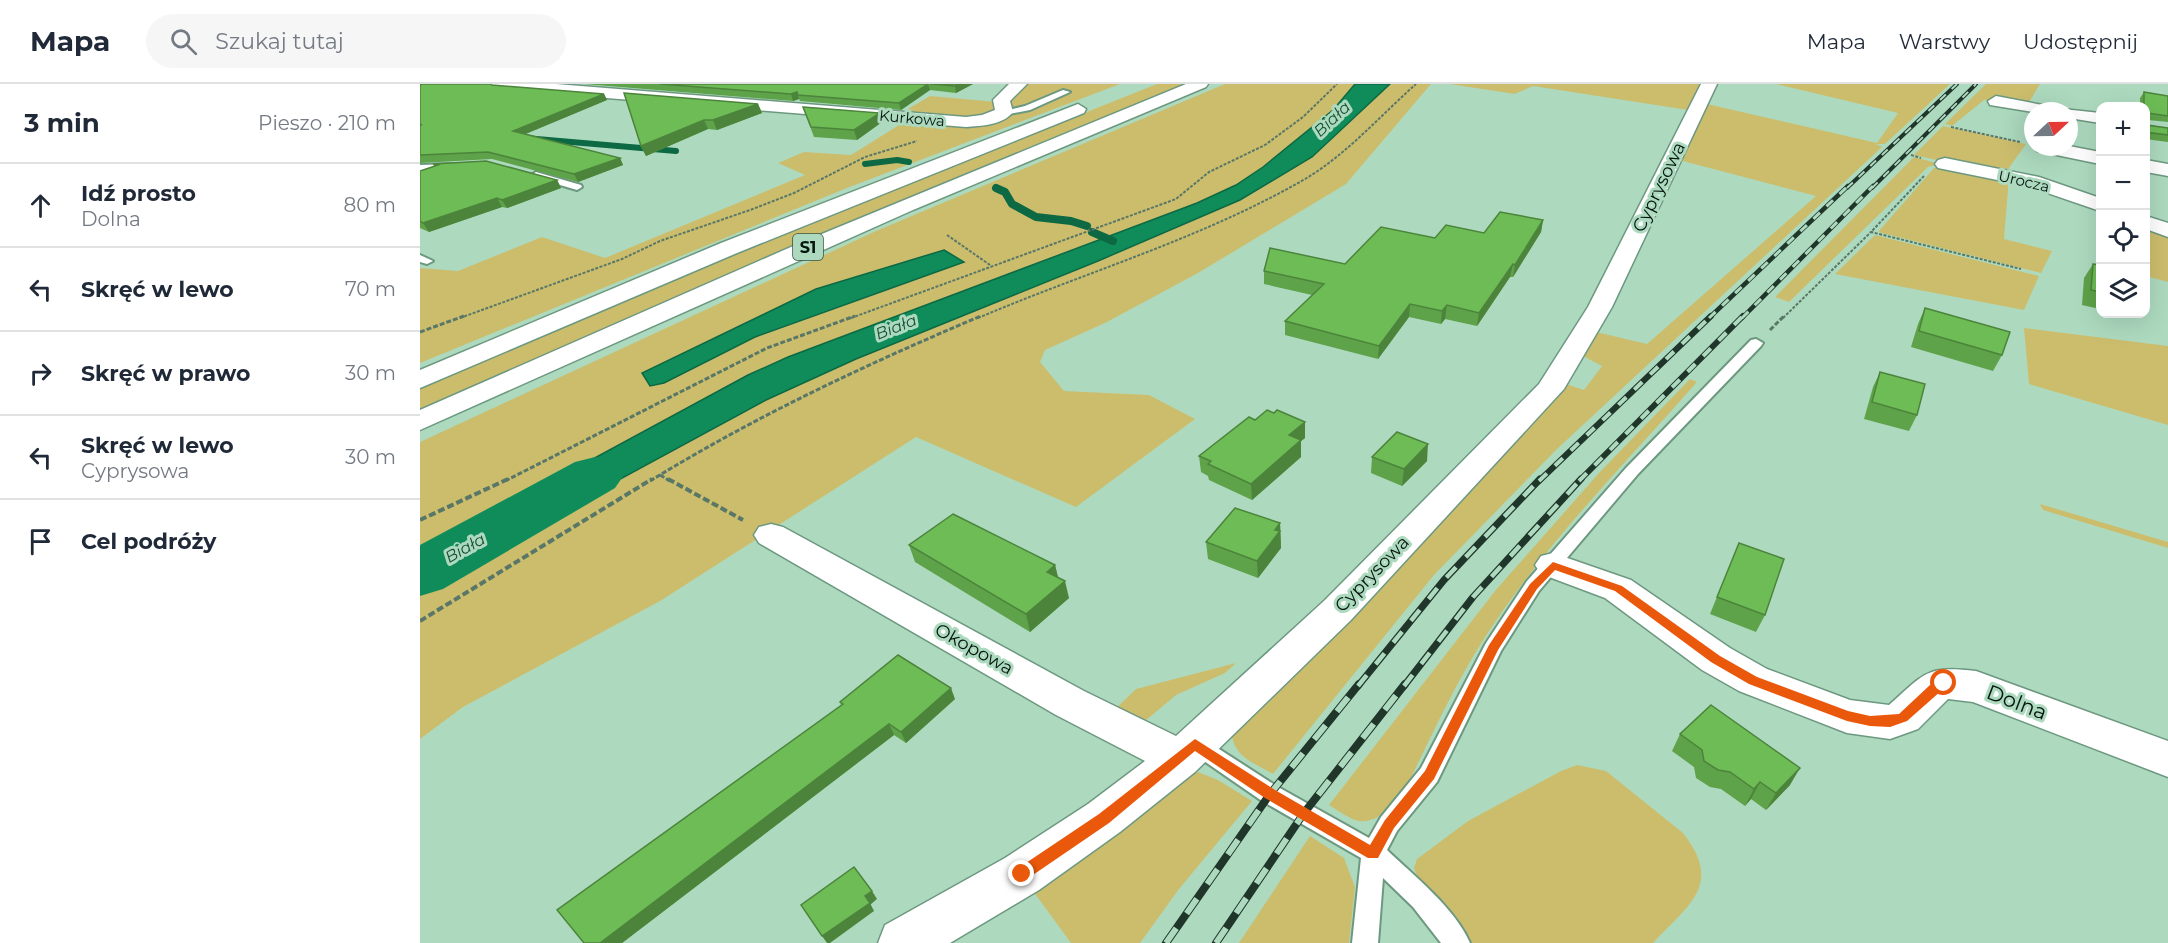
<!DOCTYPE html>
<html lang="pl">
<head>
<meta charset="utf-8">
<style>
	:root { --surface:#fff; --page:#f6f6f7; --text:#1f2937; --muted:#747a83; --line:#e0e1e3 }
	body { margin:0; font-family:Montserrat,sans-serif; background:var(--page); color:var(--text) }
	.controls { position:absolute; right:18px; top:18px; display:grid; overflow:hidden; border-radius:12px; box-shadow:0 6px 24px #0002 }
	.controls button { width:54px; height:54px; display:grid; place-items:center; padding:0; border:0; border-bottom:2px solid var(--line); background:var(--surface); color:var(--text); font:30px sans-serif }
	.compass { position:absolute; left:1604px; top:18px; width:54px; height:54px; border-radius:50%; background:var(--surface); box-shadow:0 6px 24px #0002; rotate:68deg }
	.stop { position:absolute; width:18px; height:18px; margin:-14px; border:4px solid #ea580c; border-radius:50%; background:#fff }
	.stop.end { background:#ea580c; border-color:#fff; box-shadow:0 2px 6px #0008 }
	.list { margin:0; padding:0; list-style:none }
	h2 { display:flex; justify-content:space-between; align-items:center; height:78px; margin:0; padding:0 24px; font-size:26px }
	h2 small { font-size:20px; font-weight:400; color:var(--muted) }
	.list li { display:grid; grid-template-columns:39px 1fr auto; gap:18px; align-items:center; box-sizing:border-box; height:84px; padding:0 24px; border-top:2px solid var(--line) }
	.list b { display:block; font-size:22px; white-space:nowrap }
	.list p { margin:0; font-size:20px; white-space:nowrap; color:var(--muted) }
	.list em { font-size:20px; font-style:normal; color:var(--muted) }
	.icon { flex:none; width:33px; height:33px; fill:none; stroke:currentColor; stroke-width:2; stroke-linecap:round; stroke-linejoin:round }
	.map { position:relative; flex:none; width:1748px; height:859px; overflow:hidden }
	header { display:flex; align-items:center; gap:36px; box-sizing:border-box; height:84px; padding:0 30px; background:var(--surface); border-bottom:2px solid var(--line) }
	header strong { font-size:28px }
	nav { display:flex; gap:33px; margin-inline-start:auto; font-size:21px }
	.search { width:420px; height:54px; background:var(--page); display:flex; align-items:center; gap:15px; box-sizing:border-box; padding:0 21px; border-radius:33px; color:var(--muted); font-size:22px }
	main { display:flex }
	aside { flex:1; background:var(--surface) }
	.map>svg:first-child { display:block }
	.green { fill:#ccbd6d; fill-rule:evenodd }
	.water { fill:#108c5a; stroke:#0d6943; stroke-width:1.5 }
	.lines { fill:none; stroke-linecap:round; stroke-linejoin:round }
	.stream-far1 { stroke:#0d6943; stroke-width:6 }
	.stream { stroke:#0d6943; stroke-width:8 }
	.river { fill:#108c5a; fill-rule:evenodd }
	.service-casing { stroke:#6d9880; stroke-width:4 }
	.minor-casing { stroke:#6d9880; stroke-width:3 }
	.motorway-casing { stroke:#6d9880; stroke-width:3 }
	.path-far2 { stroke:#597766; stroke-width:2; stroke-dasharray:3 1.5; stroke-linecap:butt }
	.path-far1 { stroke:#597766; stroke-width:3; stroke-dasharray:5 2; stroke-linecap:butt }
	.path { stroke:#597766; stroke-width:4; stroke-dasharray:7 3; stroke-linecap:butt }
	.service { fill:#fff; fill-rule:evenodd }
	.minor { fill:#fff; fill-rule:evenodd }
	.motorway { fill:#fff; fill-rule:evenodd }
	.rail-far4-casing { stroke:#21362b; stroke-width:4 }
	.rail-far3-casing { stroke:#21362b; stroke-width:4.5 }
	.rail-far2-casing { stroke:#21362b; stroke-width:6 }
	.rail-far1-casing { stroke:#21362b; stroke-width:7 }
	.rail-casing { stroke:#21362b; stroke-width:8 }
	.rail-far4 { stroke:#addabf; stroke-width:2; stroke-dasharray:8; stroke-linecap:butt }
	.rail-far3 { stroke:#addabf; stroke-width:3; stroke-dasharray:9; stroke-linecap:butt }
	.rail-far2 { stroke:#addabf; stroke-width:4; stroke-dasharray:11; stroke-linecap:butt }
	.rail-far1 { stroke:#addabf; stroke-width:4.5; stroke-dasharray:14; stroke-linecap:butt }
	.rail { stroke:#addabf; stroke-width:6; stroke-dasharray:18; stroke-linecap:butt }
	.wall { fill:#5ea249 }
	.shaded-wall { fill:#4c843c }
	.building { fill:#6dbc55; stroke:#4c843c; stroke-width:1.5 }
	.route { fill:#ea580c }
	.labels { text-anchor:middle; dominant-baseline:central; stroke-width:6; stroke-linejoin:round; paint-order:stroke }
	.far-street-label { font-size:15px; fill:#06160e; stroke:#addabf }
	.far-water-label { font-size:16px; font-style:italic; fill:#154f34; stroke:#addabf }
	.shield { fill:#addabf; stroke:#385143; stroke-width:1.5 }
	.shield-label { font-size:16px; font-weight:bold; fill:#06160e }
	.street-label { font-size:18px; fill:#06160e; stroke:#addabf }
	.near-street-label { font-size:21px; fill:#06160e; stroke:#addabf }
</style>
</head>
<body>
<header>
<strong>Mapa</strong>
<div class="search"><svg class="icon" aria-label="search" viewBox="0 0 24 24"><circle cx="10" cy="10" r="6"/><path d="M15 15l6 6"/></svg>Szukaj tutaj</div>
<nav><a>Mapa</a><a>Warstwy</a><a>Udostępnij</a></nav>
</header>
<main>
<aside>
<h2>3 min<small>Pieszo · 210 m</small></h2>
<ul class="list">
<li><svg class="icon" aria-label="ahead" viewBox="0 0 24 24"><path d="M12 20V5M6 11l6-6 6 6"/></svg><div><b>Idź prosto</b><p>Dolna</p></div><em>80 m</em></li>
<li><svg class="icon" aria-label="left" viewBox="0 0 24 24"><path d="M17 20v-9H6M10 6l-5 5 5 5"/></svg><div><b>Skręć w lewo</b></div><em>70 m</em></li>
<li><svg class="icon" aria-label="right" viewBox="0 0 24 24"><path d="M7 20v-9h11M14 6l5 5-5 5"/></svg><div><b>Skręć w prawo</b></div><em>30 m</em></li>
<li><svg class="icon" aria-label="left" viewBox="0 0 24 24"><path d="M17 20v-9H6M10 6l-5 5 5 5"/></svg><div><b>Skręć w lewo</b><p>Cyprysowa</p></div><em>30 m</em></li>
<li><svg class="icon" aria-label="arrive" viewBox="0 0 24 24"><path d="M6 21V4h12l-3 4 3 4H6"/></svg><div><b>Cel podróży</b></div></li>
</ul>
</aside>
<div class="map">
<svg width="1748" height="859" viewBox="0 0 1748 859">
	<rect width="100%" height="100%" fill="#addabf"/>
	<!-- green -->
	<g class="green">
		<polygon points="604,0 700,0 427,104 0,279 0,184 38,187 122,153 185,174 385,91 358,79 384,68 431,71 487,36 534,40 604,24 590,25 587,15"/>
		<path d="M737,0H768C509,101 254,213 0,328V304L326,164Z"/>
		<path d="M805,0H935L913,26L843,83L816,101L777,119L368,273L328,291L0,470V358L456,147ZM543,178L335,253L244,299L396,205Z"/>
		<polygon points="970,0 1011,0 926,100 778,189 685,239 625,266 620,278 644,307 729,311 775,335 656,423 496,353 240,517 43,623 0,655 0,509 121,438 346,316 436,275 678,177 820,116 892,73"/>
		<polygon points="1029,0 1280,0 1268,26 1113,2 1095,10"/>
		<path d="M1356,0H1530L1465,60H1456L1462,63L1136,366L1014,491L853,690C834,679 810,671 812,645L1146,300L1164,306L1182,282L1163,272L1176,248L1227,260L1396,112L1259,76L1287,20L1457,59L1478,29Z"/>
		<polygon points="1566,0 1620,0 1608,20 1564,16 1532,42 1525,40"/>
		<polygon points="510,12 577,18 580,24 561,34 476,32"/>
		<polygon points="1523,42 1606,60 1584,91 1494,71"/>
		<polygon points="1494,73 1520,80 1508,83 1369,218 1355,213"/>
		<polygon points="1520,82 1589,94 1584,155 1632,167 1621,189 1458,148 1514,84"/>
		<polygon points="1726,139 1748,148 1748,198 1726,192"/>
		<polygon points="1455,151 1619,192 1604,226 1415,190"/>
		<polygon points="1604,244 1748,262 1748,341 1609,300"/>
		<path d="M1270,295L1277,298C1203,382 1122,463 1062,558C1033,604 1010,655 986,704C975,719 957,743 935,736C927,733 917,726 909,721L1075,507L1179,389Z"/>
		<polygon points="1620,420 1748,458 1748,464 1623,426"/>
		<polygon points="816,579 805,589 756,611 725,637 688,632 716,605"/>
		<path d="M1157,681L1186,687L1263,749C1304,801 1268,821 1233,859H1050L997,792L994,784L997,775L1048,737L1141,687Z"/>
		<polygon points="778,688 798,696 832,717 759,805 720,859 651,859 610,803 762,690"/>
		<polygon points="890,752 924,774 935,803 929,859 819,859"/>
	</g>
	<!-- water -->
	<g class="water">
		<polygon points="935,0 970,0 892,73 820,116 678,177 436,275 346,316 121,438 86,422 328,291 368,273 777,119 816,101 843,83 913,26"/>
		<polygon points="524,166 544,178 335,253 244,299 230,302 222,289 396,205"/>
	</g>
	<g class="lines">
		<!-- stream-far1 -->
		<g class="stream-far1">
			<polyline points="105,54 256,67"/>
			<polyline points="445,80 477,76 489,78"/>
		</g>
		<!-- stream -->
		<g class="stream">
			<polyline points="576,104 585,108 592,120 616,133 651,137 667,142"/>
			<polyline points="672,148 693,157"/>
		</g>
		<!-- river -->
		<polygon class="river" points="175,373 195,378 204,391 195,404 23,505 0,512 0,461 155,378"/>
		<!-- service casing -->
		<g class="service-casing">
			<g id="service">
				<polygon points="643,6 650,8 610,26 584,31 580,28 605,22"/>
				<polygon points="35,80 37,82 32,85 0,87 0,81"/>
				<polygon points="116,88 161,101 162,103 157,106 113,93 111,91"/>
				<polygon points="0,171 13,177 7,180 0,178"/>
				<path d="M1336,255L1343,259L1341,262L1218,390L1119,507L1081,567L1017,698L977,747L967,766C994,792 1035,824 1050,859H1021L993,823L963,794L958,859H932L941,774L842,717L768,666L764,660L768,654L775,651L782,654L858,703L949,754L961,733L1001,684L1066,559L1107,497L1206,384L1331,256Z"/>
			</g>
		</g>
		<!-- minor casing -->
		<g class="minor-casing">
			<g id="minor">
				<path d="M68,0H136L546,33L562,31L575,26L573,16L589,0H607L590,17L593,28C583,41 561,42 546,43L76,5Z"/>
				<polygon points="1281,0 1297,0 1192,223 1144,305 931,536 775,688 700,748 619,806 530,859 458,859 465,841 585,774 668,720 725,677 636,631 339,459 334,451 339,443 351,440 363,443 664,607 756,652 905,516 1119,300 1168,223"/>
				<polygon points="1576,12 1643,25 1680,29 1680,39 1649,34 1649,27 1613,28 1570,21 1568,17"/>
				<polygon points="1649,62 1680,68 1680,80 1617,67 1615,63"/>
				<polygon points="1525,74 1619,93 1680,114 1680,127 1607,102 1518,84 1515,80 1518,76"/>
				<polygon points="1726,76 1748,80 1748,92 1726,88"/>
				<polygon points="1726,132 1748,139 1748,153 1726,145"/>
				<path d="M1133,469L1211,496L1310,564L1347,585L1430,616L1469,621C1505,589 1506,581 1556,587L1748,657V693L1553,618L1528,615L1498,645L1470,655L1427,649L1319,607L1282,586L1185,514L1121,490L1115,481L1121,472Z"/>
			</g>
		</g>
		<!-- motorway casing -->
		<g class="motorway-casing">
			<g id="motorway">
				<polygon points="766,0 788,0 786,3 493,126 0,346 0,326 380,159"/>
				<polygon points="658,20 666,25 664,29 317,169 0,304 0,286 301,159"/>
			</g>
		</g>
		<!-- path-far2 -->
		<g class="path-far2">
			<polyline points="1531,43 1600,58"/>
			<polyline points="1491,71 1501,74"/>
			<polyline points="1504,92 1451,148 1601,185"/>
			<polyline points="527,151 570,181"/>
			<polyline points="40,234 202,175 240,157 330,126 374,109 445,73 497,57"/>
			<polyline points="431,234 756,115 789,88 845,61 883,33 917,0"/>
			<path d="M558,234C666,188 783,154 885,95C926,71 961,31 996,0"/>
			<polyline points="1363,234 1451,148"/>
		</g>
		<!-- path-far1 -->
		<g class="path-far1">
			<polyline points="1350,246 1364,232"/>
			<polyline points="0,248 44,232"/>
			<polyline points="240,391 250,397"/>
			<polyline points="85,397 347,264 435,232"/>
			<path d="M230,397C336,332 447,280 561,232"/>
		</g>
		<!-- path -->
		<g class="path">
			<polyline points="248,395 323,436"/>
			<polyline points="0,436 88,395"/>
			<polyline points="0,537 232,395"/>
		</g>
		<!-- service -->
		<use href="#service" class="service"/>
		<!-- minor -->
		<use href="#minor" class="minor"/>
		<!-- motorway -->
		<use href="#motorway" class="motorway"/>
		<!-- rail-far4 casing -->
		<g class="rail-far4-casing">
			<g id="rail-far4">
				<polyline points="1427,104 1537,0"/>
				<polyline points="1452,104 1556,0"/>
			</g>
		</g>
		<!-- rail-far3 casing -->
		<g class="rail-far3-casing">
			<g id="rail-far3">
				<polyline points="1289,234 1428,102"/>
				<polyline points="1322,234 1453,102"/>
			</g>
		</g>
		<!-- rail-far2 casing -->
		<g class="rail-far2-casing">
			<g id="rail-far2">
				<polyline points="1119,397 1291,232"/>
				<polyline points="1159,397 1323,232"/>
			</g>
		</g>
		<!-- rail-far1 casing -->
		<g class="rail-far1-casing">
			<g id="rail-far1">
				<polyline points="938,602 1024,496 1120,395"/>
				<polyline points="984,602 1053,513 1161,395"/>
			</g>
		</g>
		<!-- rail casing -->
		<g class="rail-casing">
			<g id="rail">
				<polyline points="746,859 850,710 939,600"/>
				<polyline points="796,859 884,729 985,600"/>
			</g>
		</g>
		<!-- rail-far4 -->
		<use href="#rail-far4" class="rail-far4"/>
		<!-- rail-far3 -->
		<use href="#rail-far3" class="rail-far3"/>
		<!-- rail-far2 -->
		<use href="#rail-far2" class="rail-far2"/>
		<!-- rail-far1 -->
		<use href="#rail-far1" class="rail-far1"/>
		<!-- rail -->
		<use href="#rail" class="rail"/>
	</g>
	<!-- wall -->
	<g class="wall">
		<polygon points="164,0 553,0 536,9 510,6 481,26 380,17 379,15 373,17"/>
		<polygon points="0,1 72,1 184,10 187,16 105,50 200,74 203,81 158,98 72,75 0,79"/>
		<polygon points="1724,8 1748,12 1748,38 1728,36 1727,41 1748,44 1748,58 1725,55 1725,22 1720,22 1720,14"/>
		<polygon points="204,9 338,20 342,29 297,46 288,45 226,72 221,62"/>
		<polygon points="383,23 460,29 462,38 437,56 394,53"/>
		<polygon points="13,80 137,96 141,104 87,124 82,123 9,148 0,144 0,87 14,82"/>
		<polygon points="1123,136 1121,148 1093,193 1090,193 1057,242 1025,235 1021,240 989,233 958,275 865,251 865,237 892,211 844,200 844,187 925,180 1015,154 1064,149"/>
		<polygon points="1673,180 1680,181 1680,225 1662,221 1664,194"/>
		<polygon points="1505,224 1582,271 1573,287 1491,263 1498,240"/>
		<polygon points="1460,288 1497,331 1489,347 1444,335 1453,303"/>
		<polygon points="885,354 881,357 881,373 832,416 789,396 788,392 781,388 779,372"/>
		<polygon points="952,373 1007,377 982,402 951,389"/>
		<polygon points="860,439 861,464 838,494 788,475 786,458"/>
		<polygon points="1319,459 1345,531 1336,548 1290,530"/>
		<polygon points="489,461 635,481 638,493 649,514 610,548 495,478"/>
		<polygon points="535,615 486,659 474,651 202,859 164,859 421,621 420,618"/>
		<polygon points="1260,650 1370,701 1346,726 1331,715 1325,722 1301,705 1290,703 1276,694 1274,683 1252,667"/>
	</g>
	<!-- shaded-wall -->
	<g class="shaded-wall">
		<polygon points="508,0 510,6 481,26 479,19"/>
		<polygon points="540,0 553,0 536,9 535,2"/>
		<polygon points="377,8 379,15 373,17 371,10"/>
		<polygon points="184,10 187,16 96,54 93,47"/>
		<polygon points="338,20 342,29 297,46 293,36"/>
		<polygon points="460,29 462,38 437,56 434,46"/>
		<polygon points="284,36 288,45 226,72 221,62"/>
		<polygon points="200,74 203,81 158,98 154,90"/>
		<polygon points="137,96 141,104 87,124 82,116"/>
		<polygon points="77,114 82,123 9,148 3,139"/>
		<polygon points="1123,136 1121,148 1093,193 1095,181"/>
		<polygon points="1093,180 1090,193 1057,242 1059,229"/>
		<polygon points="990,220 989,233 958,275 959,262"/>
		<polygon points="1027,221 1025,235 1021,240 1022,227"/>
		<polygon points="885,338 885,354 881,357 881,373 832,416 831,400 869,351"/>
		<polygon points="1008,360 1007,377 982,402 984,385"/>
		<polygon points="860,439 861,464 838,494 837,477 855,446"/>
		<polygon points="635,481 639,498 627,488"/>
		<polygon points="645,497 649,514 610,548 606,530"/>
		<polygon points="531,604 535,615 486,659 481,648"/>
		<polygon points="469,640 474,651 202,859 180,859"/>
		<polygon points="1380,684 1370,701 1346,726 1356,709"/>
		<polygon points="1340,698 1331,715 1325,722 1334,705"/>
		<polygon points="452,807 457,815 450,821 445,812"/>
		<polygon points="450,819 454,827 410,859 407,859 402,852"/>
	</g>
	<!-- building -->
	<g class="building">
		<polygon points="2,0 71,0 72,1 184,10 93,47 200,74 154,90 68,68 0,71 0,41 2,41 0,40 0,1"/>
		<polygon points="240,0 508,0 479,19 378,11 377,8 371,10"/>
		<polygon points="510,0 540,0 535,2"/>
		<polygon points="1724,8 1748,12 1748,32 1728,29 1727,41 1748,44 1748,51 1725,48 1725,22 1724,22"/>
		<polygon points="204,9 338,20 293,36 284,36 221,62"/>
		<polygon points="383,23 460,29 434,46 391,43"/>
		<polygon points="66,77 137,96 82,116 77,114 3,139 0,137 0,87 18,81 13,80"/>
		<polygon points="1080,128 1123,136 1095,181 1093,180 1059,229 1027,221 1022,227 990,220 959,262 865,237 904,200 844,187 850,164 925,180 961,143 1015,154 1026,141 1064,149"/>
		<polygon points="1673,180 1680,181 1680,208 1671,206"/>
		<polygon points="1505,224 1590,248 1582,271 1499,247"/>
		<polygon points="1460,288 1505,300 1497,331 1452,318"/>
		<polygon points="847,326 854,329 857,326 885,338 869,351 881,356 831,400 788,380 791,377 779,372 829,333 835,336"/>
		<polygon points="977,348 1008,360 984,385 952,373"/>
		<polygon points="815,424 860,439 855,446 860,447 837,477 786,458"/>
		<polygon points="533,430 635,481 627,488 645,497 606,530 489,461"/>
		<polygon points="1319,459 1364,475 1345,531 1297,513"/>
		<polygon points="478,571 531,604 481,648 469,640 180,859 164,859 137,826 423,620 420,618"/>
		<polygon points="1291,621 1380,684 1356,709 1340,698 1334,705 1310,688 1298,686 1284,677 1282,666 1260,650"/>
		<polygon points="434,783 452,807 445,812 450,819 402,852 381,821"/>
	</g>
	<!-- route -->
	<polygon class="route" points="1133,478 1202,502 1300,572 1337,593 1428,627 1450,632 1479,630 1510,601 1524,594 1530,599 1487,637 1470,643 1450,642 1427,637 1329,600 1291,578 1195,507 1135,486 1117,505 1078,566 1014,695 974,744 958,774 948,774 845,714 775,667 689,739 607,795 597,795 597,785 679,730 775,655 855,706 950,761 965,736 1005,687 1069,561 1110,500"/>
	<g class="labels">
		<!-- far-street labels -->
		<g class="far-street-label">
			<text transform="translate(492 34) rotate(5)">Kurkowa</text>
			<text transform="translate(1604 97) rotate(13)">Urocza</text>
		</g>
		<!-- far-water labels -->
		<g class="far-water-label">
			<text transform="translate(912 35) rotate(-43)">Biała</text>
			<text transform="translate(476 243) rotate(-21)">Biała</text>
			<text transform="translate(45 464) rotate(-29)">Biała</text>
		</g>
		<!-- shield labels -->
		<rect class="shield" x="373" y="150" width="30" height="26" rx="4.5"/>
		<g class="shield-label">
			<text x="388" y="163">S1</text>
		</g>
		<!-- street labels -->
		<g class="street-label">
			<text transform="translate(1239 103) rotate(-64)">Cyprysowa</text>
			<text transform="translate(952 490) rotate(-46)">Cyprysowa</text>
			<text transform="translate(554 565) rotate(29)">Okopowa</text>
		</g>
		<!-- near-street labels -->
		<g class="near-street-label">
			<text transform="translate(1597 618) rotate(21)">Dolna</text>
		</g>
	</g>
</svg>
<div class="controls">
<button>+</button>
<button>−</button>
<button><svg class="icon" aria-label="locate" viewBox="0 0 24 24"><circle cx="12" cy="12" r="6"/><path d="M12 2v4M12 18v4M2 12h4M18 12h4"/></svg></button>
<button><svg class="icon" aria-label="layers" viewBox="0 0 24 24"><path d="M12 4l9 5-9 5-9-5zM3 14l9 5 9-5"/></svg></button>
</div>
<svg class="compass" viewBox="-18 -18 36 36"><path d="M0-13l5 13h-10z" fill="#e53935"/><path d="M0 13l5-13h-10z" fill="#747a83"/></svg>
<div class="stop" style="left:1524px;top:599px"></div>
<div class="stop end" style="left:602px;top:790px"></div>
</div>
</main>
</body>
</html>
